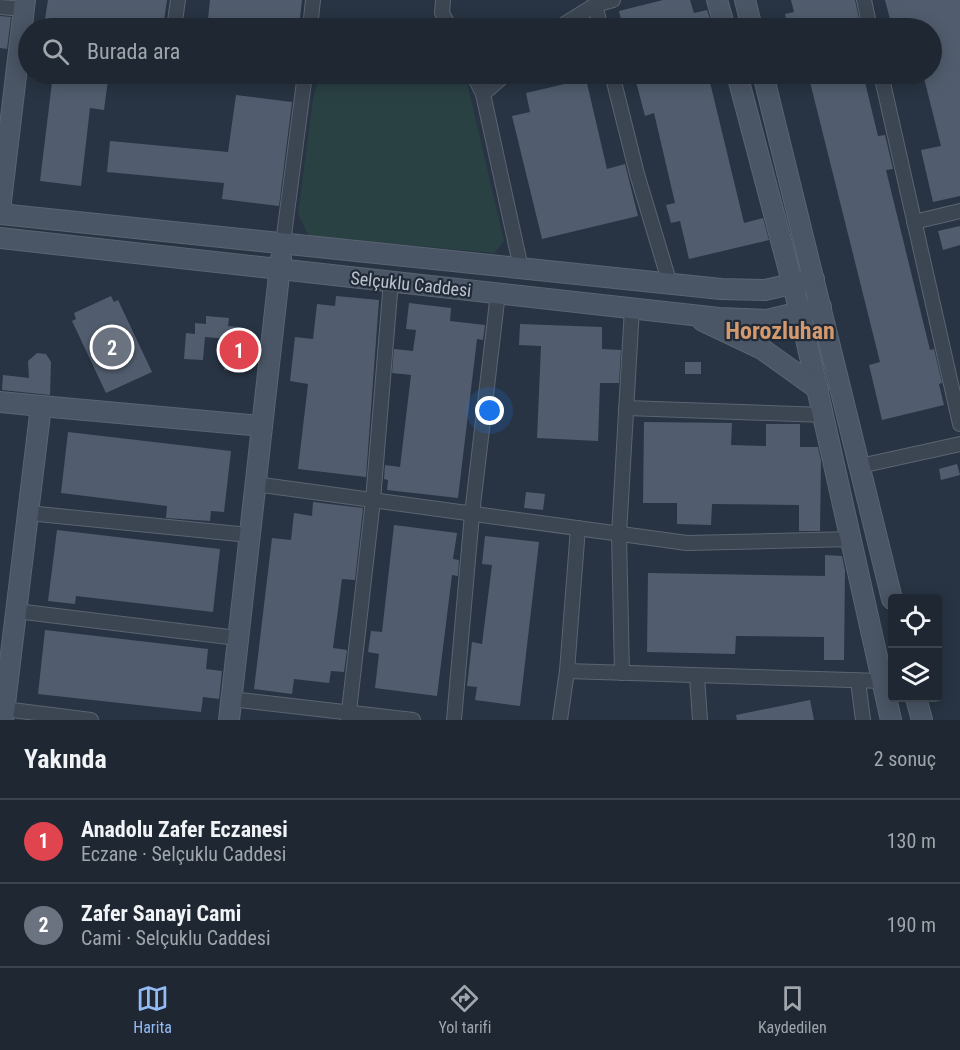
<!DOCTYPE html>
<html lang="tr">
<head>
<meta charset="utf-8">
<style>
	:root { --surface:#1e2732; --page:#2b333e; --text:#f1f3f6; --muted:#a1a5ac; --line:#3c444d; --accent:#95bbf6 }
	body { margin:0; font-family:"Roboto Condensed",sans-serif; background:var(--page); color:var(--text) }
	.controls { position:absolute; right:18px; bottom:18px; display:grid; overflow:hidden; border-radius:6px; box-shadow:0 3px 15px #0003 }
	.controls button { width:54px; height:54px; display:grid; place-items:center; padding:0; border:0; border-bottom:2px solid var(--line); background:var(--surface); color:var(--text); font:30px sans-serif }
	.you { position:absolute; left:490px; top:411px; width:21px; height:21px; margin:-15px; border:4px solid #fff; border-radius:50%; background:#1a73e8; box-shadow:0 0 0 9px #1a73e833 }
	.badge { display:grid; place-items:center; width:39px; height:39px; border-radius:50%; background:var(--accent); color:#fff; font-size:20px; font-weight:700 }
	.pin { position:absolute; translate:-50% -50%; border:3px solid #fff; box-shadow:0 2px 6px #0006 }
	.list { margin:0; padding:0; list-style:none }
	h2 { display:flex; justify-content:space-between; align-items:center; height:78px; margin:0; padding:0 24px; font-size:26px }
	h2 small { font-size:20px; font-weight:400; color:var(--muted) }
	.list li { display:grid; grid-template-columns:39px 1fr auto; gap:18px; align-items:center; box-sizing:border-box; height:84px; padding:0 24px; border-top:2px solid var(--line) }
	.list b { display:block; font-size:22px; white-space:nowrap }
	.list p { margin:0; font-size:20px; white-space:nowrap; color:var(--muted) }
	.list em { font-size:20px; font-style:normal; color:var(--muted) }
	.icon { flex:none; width:33px; height:33px; fill:none; stroke:currentColor; stroke-width:2; stroke-linecap:round; stroke-linejoin:round }
	.map { position:relative; flex:none; width:960px; height:720px; overflow:hidden }
	.search { position:absolute; background:var(--surface); box-shadow:0 3px 15px #0003; left:18px; right:18px; top:18px; height:66px; display:flex; align-items:center; gap:15px; box-sizing:border-box; padding:0 21px; border-radius:33px; color:var(--muted); font-size:22px }
	.sheet { height:246px; background:var(--surface) }
	nav { display:flex; justify-content:space-around; align-items:center; box-sizing:border-box; height:84px; border-top:2px solid var(--line); background:var(--surface); font-size:16px; color:var(--muted) }
	nav a { display:grid; justify-items:center; gap:3px }
	nav .on { color:var(--accent) }
	.map>svg:first-child { display:block }
	.grass { fill:#2a4144 }
	.building { fill:#515d6e }
	.lines { fill:none; stroke-linecap:round; stroke-linejoin:round }
	.street-casing { stroke:#5b6470; stroke-width:16 }
	.secondary-casing { stroke:#5b6470; stroke-width:22 }
	.street { stroke:#3c4653; stroke-width:14 }
	.secondary { stroke:#4a5565; stroke-width:20 }
	.labels { text-anchor:middle; dominant-baseline:central; stroke-width:4.5; stroke-linejoin:round; paint-order:stroke }
	.street-label { font-size:18px; fill:#bac1cc; stroke:#212b38 }
	.district-label { font-size:24px; font-weight:bold; fill:#d4996d; stroke:#212b38 }
</style>
</head>
<body>
<div class="map">
<svg width="960" height="720" viewBox="0 0 960 720">
	<rect width="100%" height="100%" fill="#283443"/>
	<!-- grass -->
	<polygon class="grass" points="320,74 465,74 504,241 494,253 309,236 298,214 313,99"/>
	<!-- building -->
	<g class="building">
		<polygon points="48,0 167,0 163,28 110,28 45,19"/>
		<polygon points="210,0 302,0 299,28 207,28"/>
		<polygon points="663,0 690,0 694,13 707,10 713,28 623,28 619,11"/>
		<polygon points="791,0 855,0 861,28 788,28 785,14 794,12"/>
		<polygon points="885,0 960,0 960,196 933,202 921,150 941,146 923,74 932,74 932,28 913,28 911,23 892,27"/>
		<polygon points="0,16 11,17 7,49 0,48"/>
		<polygon points="53,74 108,80 104,110 90,108 81,186 40,181"/>
		<polygon points="634,74 708,74 744,223 763,218 769,240 689,259 680,221 671,223 666,205 675,203 654,113 645,116"/>
		<polygon points="808,74 863,74 878,136 885,135 893,169 886,170 930,350 934,349 942,383 939,384 944,405 882,420 869,365 880,362"/>
		<polygon points="586,79 607,169 625,164 638,216 542,239 512,116 530,112 526,93"/>
		<polygon points="236,95 292,102 279,206 222,199 224,183 107,172 110,141 228,152"/>
		<polygon points="960,226 960,245 943,250 938,231"/>
		<polygon points="111,296 114,302 118,300 152,372 106,393 72,321 76,319 74,313"/>
		<polygon points="336,296 379,300 366,477 298,469 308,384 290,381 295,337 313,339 317,304 335,306"/>
		<polygon points="409,303 451,308 450,321 485,325 483,340 477,339 458,498 387,490 388,480 384,479 385,465 400,467 411,375 392,373 394,349 413,351 416,330 406,329"/>
		<polygon points="206,316 229,318 228,326 238,327 237,338 245,338 243,364 235,363 234,371 224,370 227,339 205,337 203,360 184,359 186,333 195,334 195,323 206,324"/>
		<polygon points="520,324 602,327 602,349 621,350 619,383 600,383 598,441 537,438 541,346 519,345"/>
		<polygon points="37,353 46,354 51,362 50,395 2,390 3,375 29,378 28,361"/>
		<rect x="685" y="362" width="16" height="12"/>
		<polygon points="644,422 732,423 731,445 766,446 766,424 800,424 800,447 818,447 821,461 820,531 799,531 799,505 712,504 711,525 677,524 677,503 643,503"/>
		<polygon points="68,432 231,451 224,512 211,511 210,521 166,518 167,506 61,493"/>
		<polygon points="957,464 960,475 941,480 939,469"/>
		<polygon points="526,492 545,494 543,510 524,508"/>
		<polygon points="313,502 363,508 355,580 342,579 333,648 347,650 344,672 331,671 329,683 294,679 292,694 254,689 272,538 291,540 294,513 312,516"/>
		<polygon points="394,525 457,533 453,559 459,560 458,576 452,575 437,696 375,688 379,654 368,652 371,631 382,632"/>
		<polygon points="57,530 220,549 213,612 76,596 75,604 48,601"/>
		<polygon points="485,536 539,542 520,706 475,700 477,687 467,686 472,642 482,644 492,565 482,564"/>
		<polygon points="825,555 842,556 845,570 844,660 824,660 824,637 736,636 735,654 647,652 648,573 825,576"/>
		<polygon points="45,630 208,649 206,669 222,671 219,699 203,697 201,712 38,694"/>
		<polygon points="810,700 814,720 737,720 736,715"/>
	</g>
	<g class="lines">
		<!-- street casing -->
		<g class="street-casing">
			<g id="street">
				<polyline points="443,0 442,13 450,28"/>
				<polyline points="864,0 870,28"/>
				<polyline points="595,5 601,28"/>
				<polyline points="0,7 24,9"/>
				<polyline points="174,28 178,0"/>
				<polyline points="310,28 313,0"/>
				<polyline points="558,28 595,5 613,0"/>
				<polyline points="473,74 483,94 521,268"/>
				<polyline points="612,74 637,174 670,284"/>
				<polyline points="881,74 960,424"/>
				<polyline points="483,94 506,74"/>
				<polyline points="914,222 960,211"/>
				<polyline points="283,243 305,74"/>
				<polyline points="626,408 824,415"/>
				<polyline points="860,466 960,444"/>
				<polyline points="255,484 687,543 852,539"/>
				<polyline points="28,513 249,535"/>
				<polyline points="16,611 237,638"/>
				<polyline points="567,671 882,681"/>
				<polyline points="622,673 619,534 632,308"/>
				<polyline points="697,676 700,720"/>
				<polyline points="858,681 863,720"/>
				<polyline points="231,699 413,720"/>
				<polyline points="4,709 91,720"/>
				<polyline points="348,720 373,500 391,281"/>
				<polyline points="454,720 472,514 498,293"/>
				<polyline points="560,720 567,671 578,528"/>
			</g>
		</g>
		<!-- secondary casing -->
		<g class="secondary-casing">
			<g id="secondary">
				<polyline points="717,0 725,28"/>
				<polyline points="745,0 752,28"/>
				<polyline points="737,74 800,312 891,720"/>
				<polyline points="763,74 892,599"/>
				<polyline points="0,210 25,0"/>
				<polyline points="0,214 721,289 765,290 814,279"/>
				<polyline points="0,238 719,318 767,320 821,307"/>
				<polyline points="703,321 762,349 818,389"/>
				<polyline points="0,402 41,406"/>
				<polyline points="916,698 922,720"/>
				<polyline points="3,720 41,406 262,426"/>
				<polyline points="229,720 281,258"/>
			</g>
		</g>
		<!-- street -->
		<use href="#street" class="street"/>
		<!-- secondary -->
		<use href="#secondary" class="secondary"/>
	</g>
	<g class="labels">
		<!-- street labels -->
		<g class="street-label">
			<text transform="translate(411 284) rotate(6)">Selçuklu Caddesi</text>
		</g>
		<!-- district labels -->
		<g class="district-label">
			<text x="780" y="331">Horozluhan</text>
		</g>
	</g>
</svg>
<div class="controls">
<button><svg class="icon" aria-label="locate" viewBox="0 0 24 24"><circle cx="12" cy="12" r="6"/><path d="M12 2v4M12 18v4M2 12h4M18 12h4"/></svg></button>
<button><svg class="icon" aria-label="layers" viewBox="0 0 24 24"><path d="M12 4l9 5-9 5-9-5zM3 14l9 5 9-5"/></svg></button>
</div>
<div class="you"></div>
<div class="pin badge" style="left:239px;top:350px;background:#e0444e">1</div>
<div class="pin badge" style="left:112px;top:347px;background:#6b7280">2</div>
<div class="search"><svg class="icon" aria-label="search" viewBox="0 0 24 24"><circle cx="10" cy="10" r="6"/><path d="M15 15l6 6"/></svg>Burada ara</div>
</div>
<section class="sheet">
<h2>Yakında<small>2 sonuç</small></h2>
<ul class="list">
<li><span class="badge" style="background:#e0444e">1</span><div><b>Anadolu Zafer Eczanesi</b><p>Eczane · Selçuklu Caddesi</p></div><em>130 m</em></li>
<li><span class="badge" style="background:#6b7280">2</span><div><b>Zafer Sanayi Cami</b><p>Cami · Selçuklu Caddesi</p></div><em>190 m</em></li>
</ul>
</section>
<nav>
<a class="on"><svg class="icon" aria-label="map" viewBox="0 0 24 24"><path d="M3 6l6-2 6 2 6-2v14l-6 2-6-2-6 2zM9 4v14M15 6v14"/></svg>Harita</a>
<a><svg class="icon" aria-label="directions" viewBox="0 0 24 24"><path d="M12 3l9 9-9 9-9-9zM9 14v-3h6M13 9l2 2-2 2"/></svg>Yol tarifi</a>
<a><svg class="icon" aria-label="saved" viewBox="0 0 24 24"><path d="M7 4h10v16l-5-4-5 4z"/></svg>Kaydedilen</a>
</nav>
</body>
</html>
